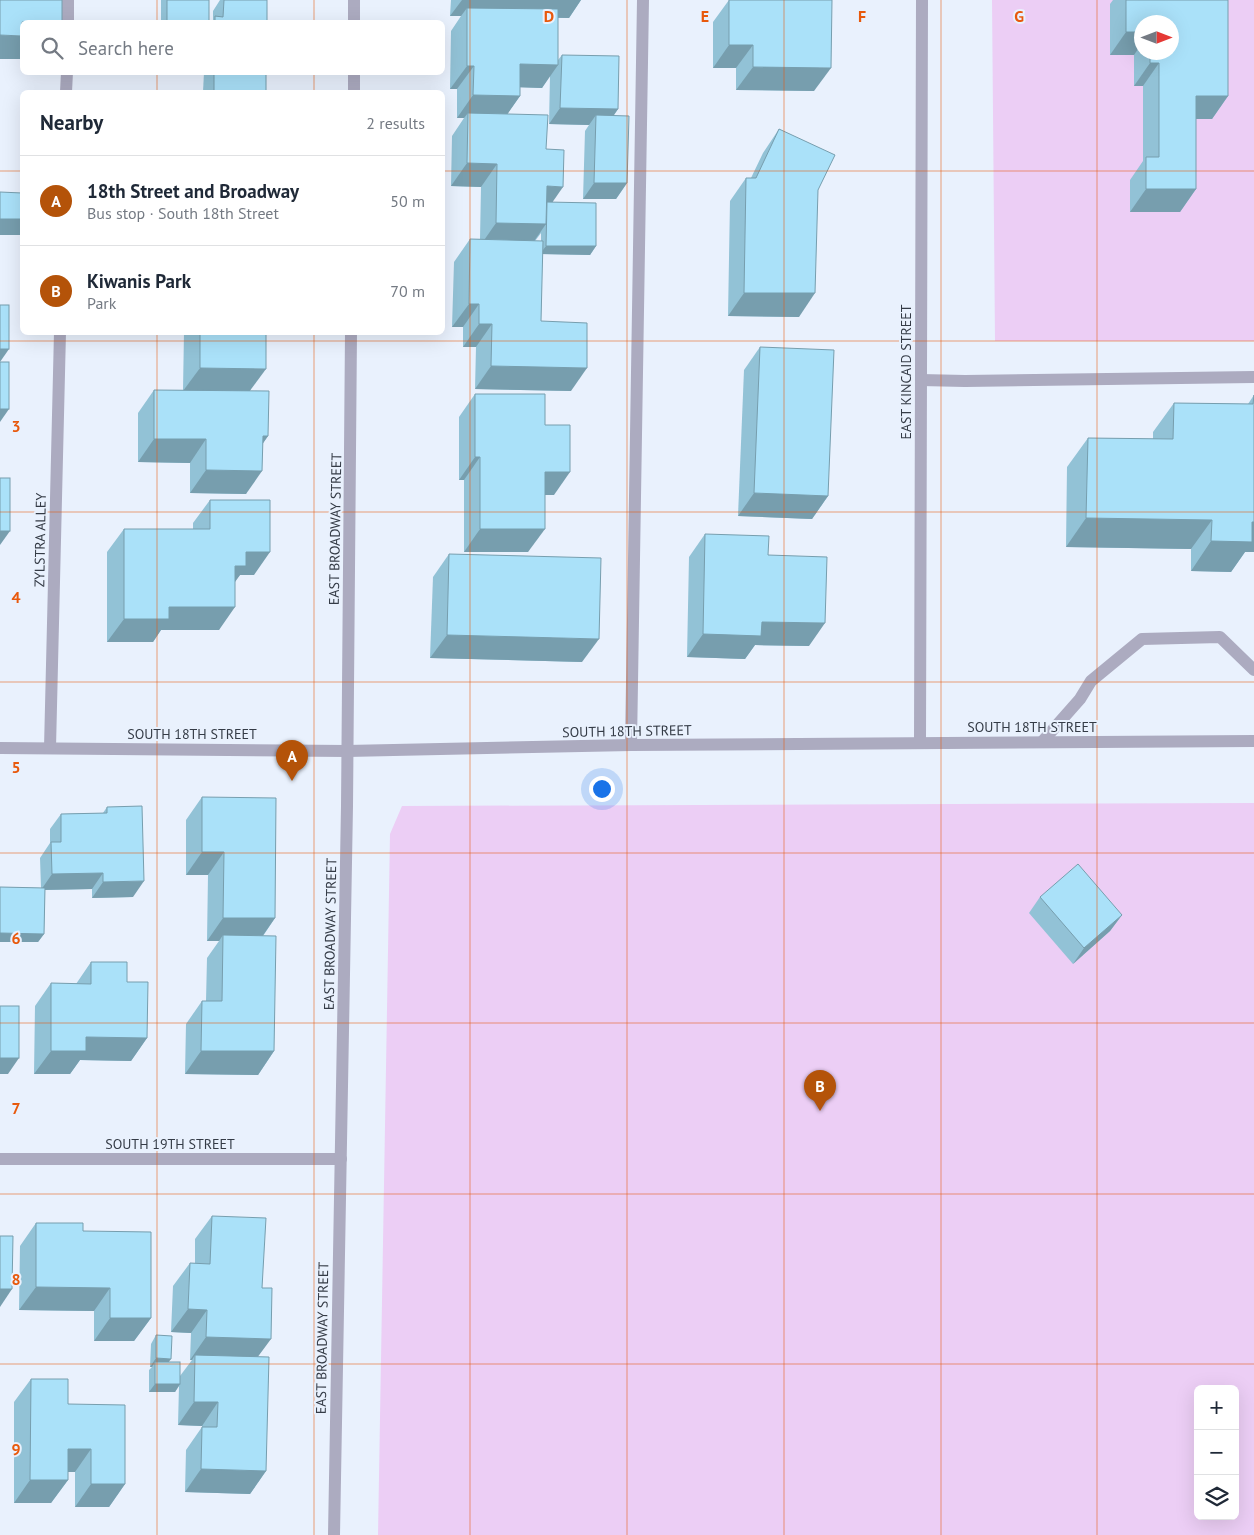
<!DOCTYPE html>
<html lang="en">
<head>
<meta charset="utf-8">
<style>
	:root { --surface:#fff; --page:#f6f6f7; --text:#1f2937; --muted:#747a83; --line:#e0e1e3; --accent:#b45309 }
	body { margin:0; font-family:"PT Sans",sans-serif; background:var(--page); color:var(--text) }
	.controls { position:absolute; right:15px; bottom:15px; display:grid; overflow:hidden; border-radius:8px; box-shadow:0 5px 20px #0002 }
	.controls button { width:45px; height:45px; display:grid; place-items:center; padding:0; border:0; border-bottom:1px solid var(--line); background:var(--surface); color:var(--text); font:25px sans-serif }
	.compass { position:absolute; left:1134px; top:15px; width:45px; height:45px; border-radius:50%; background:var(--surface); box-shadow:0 5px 20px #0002; rotate:90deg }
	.you { position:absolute; left:601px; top:788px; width:18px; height:18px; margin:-12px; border:4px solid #fff; border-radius:50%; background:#1a73e8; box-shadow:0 0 0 8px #1a73e833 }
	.badge { display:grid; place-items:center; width:32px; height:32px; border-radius:50%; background:var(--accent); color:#fff; font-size:16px; font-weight:700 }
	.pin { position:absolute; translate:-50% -41px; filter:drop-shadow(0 1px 2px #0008) }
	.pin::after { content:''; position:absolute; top:26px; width:18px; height:15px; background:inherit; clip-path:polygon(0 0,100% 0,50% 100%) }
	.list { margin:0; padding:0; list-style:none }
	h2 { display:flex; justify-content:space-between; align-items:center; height:65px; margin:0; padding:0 20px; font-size:21px }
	h2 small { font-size:16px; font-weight:400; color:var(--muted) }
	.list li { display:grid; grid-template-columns:32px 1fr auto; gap:15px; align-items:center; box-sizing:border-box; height:90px; padding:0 20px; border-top:1px solid var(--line) }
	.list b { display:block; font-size:19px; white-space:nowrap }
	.list p { margin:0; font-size:16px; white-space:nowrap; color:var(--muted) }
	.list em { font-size:16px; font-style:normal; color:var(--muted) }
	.icon { flex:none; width:28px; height:28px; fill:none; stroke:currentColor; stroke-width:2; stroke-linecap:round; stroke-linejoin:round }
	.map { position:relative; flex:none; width:1254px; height:1535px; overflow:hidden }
	.search { position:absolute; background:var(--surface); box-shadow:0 5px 20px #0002; left:20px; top:20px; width:425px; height:55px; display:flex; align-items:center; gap:12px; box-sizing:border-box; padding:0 18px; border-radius:8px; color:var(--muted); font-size:19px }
	.panel { position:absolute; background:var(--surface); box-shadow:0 5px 20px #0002; left:20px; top:90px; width:425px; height:245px; border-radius:8px }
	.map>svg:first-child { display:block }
	.green { fill:#eccef5; fill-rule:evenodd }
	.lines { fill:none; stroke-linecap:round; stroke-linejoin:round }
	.minor { stroke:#acabc0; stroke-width:12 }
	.wall { fill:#92c2d6; fill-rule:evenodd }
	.shaded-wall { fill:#779eae }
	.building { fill:#aae1f9; stroke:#779eae }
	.grid { fill:none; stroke:#e8590c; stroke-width:1; stroke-opacity:0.55 }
	.labels { text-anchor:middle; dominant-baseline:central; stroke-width:4; stroke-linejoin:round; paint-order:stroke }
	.street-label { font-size:14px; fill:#343b46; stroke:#e9f1fd }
	.grid-label { font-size:16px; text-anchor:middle; font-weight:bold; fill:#e8590c; stroke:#e9f1fd; stroke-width:4; stroke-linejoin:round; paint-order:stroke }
</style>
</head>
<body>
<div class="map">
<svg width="1254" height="1535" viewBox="0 0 1254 1535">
	<rect width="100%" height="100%" fill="#e9f1fd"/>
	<!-- green -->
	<g class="green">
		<path d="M992,0H1254V341H995ZM1142,22H1172V52H1142Z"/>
		<path d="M1254,803V1535H378L390,834L402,806ZM1198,1389H1235V1516H1198Z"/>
	</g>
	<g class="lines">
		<!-- minor -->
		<g class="minor">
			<polyline points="68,22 68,0"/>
			<polyline points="354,22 354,0"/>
			<polyline points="66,92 67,72"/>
			<polyline points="354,92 354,72"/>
			<polyline points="921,380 965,381 1254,377"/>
			<polyline points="1042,742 1080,699 1091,681 1142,639 1220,637 1254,670"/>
			<polyline points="920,743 922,0"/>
			<polyline points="631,745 643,0"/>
			<polyline points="0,748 347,751 631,745 1254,741"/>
			<polyline points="50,748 60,332"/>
			<polyline points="0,1159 341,1159"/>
			<polyline points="334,1535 347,806 351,332"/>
		</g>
	</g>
	<!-- wall -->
	<g class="wall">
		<rect x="161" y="0" width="48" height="22"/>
		<polygon points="220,0 267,0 267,22 211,22 213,20 213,11"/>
		<path d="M451,0H581L569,18H558V60L562,55L618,109L614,115L627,183L616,199H583L585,131L589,125L549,124L550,75L542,88L520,87V96L507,114L546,149L553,202L596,246L590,255L542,254L541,321L571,391L475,389L476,347H463V327H452L454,262L470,239H480L481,187L451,186L452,136L464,118H457V89H450L451,31L461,16H450ZM541,233V241H535Z"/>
		<polygon points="729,0 832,0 814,91 736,90 736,68 713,68 713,22"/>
		<path d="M1113,0H1228V96L1212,119H1196V189L1180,212H1130V180L1143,161V86H1134V55H1110V4ZM1142,22L1172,52H1142Z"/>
		<polygon points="204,72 266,72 266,92 203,92"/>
		<polygon points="779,129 818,190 799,317 728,316 730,201 746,178 751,178 763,153"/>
		<polygon points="184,332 261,332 250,391 268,436 263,443 246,494 190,493 190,463 138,462 138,413 154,390 183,390"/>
		<polygon points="760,347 828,496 812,519 738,516 744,370"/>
		<polygon points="475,394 545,425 554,495 545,495 528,552 464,552 464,480 459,480 459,417"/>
		<polygon points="1254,395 1254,552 1245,552 1231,572 1191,571 1191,549 1066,547 1067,467 1088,438 1153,439 1153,432 1174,403 1248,404"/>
		<polygon points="210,500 254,575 240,575 235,581 219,630 161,630 153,642 107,642 107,552 124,529 193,529 193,523"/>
		<polygon points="705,534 768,555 809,646 755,645 745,659 687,657 689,557"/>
		<polygon points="449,554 582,662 430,658 433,577"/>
		<polygon points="202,797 275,918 263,936 274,1051 258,1075 185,1074 186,1024 202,1001 206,1001 207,958 219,941 207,941 208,875 186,875 186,820"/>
		<polygon points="107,807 133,897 92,898 92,889 45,890 44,934 38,942 0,942 0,887 41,888 40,858 50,843 50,829 61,814 103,813"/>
		<polygon points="1040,897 1122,915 1110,931 1073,964 1029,913"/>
		<polygon points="91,962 127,982 147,1038 131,1061 80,1060 70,1074 34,1074 35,1006 51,983 76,984"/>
		<polygon points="212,1216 258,1357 266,1471 250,1494 185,1492 186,1450 202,1427 202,1426 178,1425 179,1386 175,1392 149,1392 149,1370 152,1367 150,1367 151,1344 156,1335 169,1362 180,1376 192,1360 190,1360 191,1333 171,1332 173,1286 190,1263 195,1263 195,1239"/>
		<polygon points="36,1223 83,1231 151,1318 134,1341 94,1341 94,1311 19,1310 20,1246"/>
		<polygon points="31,1379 68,1404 125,1484 109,1507 75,1507 75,1472 68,1472 68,1480 51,1503 14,1503 14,1402"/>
	</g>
	<!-- shaded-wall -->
	<g class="shaded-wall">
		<polygon points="462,0 581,0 569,18 467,16 467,8 461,16 450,16"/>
		<polygon points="1126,32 1142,32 1142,43 1134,55 1110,55"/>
		<polygon points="0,35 22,36 22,59 0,59"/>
		<polygon points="729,45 753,45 736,68 713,68"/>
		<polygon points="1150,63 1159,63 1143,86 1134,86"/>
		<polygon points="520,64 558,65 542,88 504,87"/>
		<polygon points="467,66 474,66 457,89 450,89"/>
		<polygon points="753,67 831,68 814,91 736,90"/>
		<polygon points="473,95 520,96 504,119 468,113 464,118 457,118"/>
		<polygon points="1196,96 1228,96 1212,119 1180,119"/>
		<polygon points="560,108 618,109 607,125 596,115 589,125 549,124"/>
		<polygon points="467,163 497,164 481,187 451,186"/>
		<polygon points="594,183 627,183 616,199 583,199"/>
		<polygon points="547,186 563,187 547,210"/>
		<polygon points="1146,189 1196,189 1180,212 1130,212"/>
		<rect x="0" y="219" width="22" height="16"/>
		<polygon points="496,223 546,224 530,247 480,246"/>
		<polygon points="546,246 596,246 590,255 540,254"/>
		<polygon points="744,293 815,293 799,317 728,316"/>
		<polygon points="469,304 479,304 463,327 452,327"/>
		<polygon points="479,324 492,324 476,347 463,347"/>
		<polygon points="0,349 9,349 0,362"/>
		<polygon points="491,366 587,368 571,391 475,389"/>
		<polygon points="200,368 266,369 249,392 183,391"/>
		<polygon points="0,409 9,409 0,422"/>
		<polygon points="263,436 268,436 252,459"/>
		<polygon points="154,439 206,439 190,463 138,462"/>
		<polygon points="475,457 480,457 464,480 459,480"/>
		<polygon points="206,470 262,471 246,494 190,493"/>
		<polygon points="545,472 570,472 554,495 528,495"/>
		<polygon points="754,493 828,496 812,519 738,516"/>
		<polygon points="1086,518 1212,520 1191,549 1066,547"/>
		<polygon points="1252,522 1254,522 1254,552 1245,552 1231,572 1191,571 1211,541"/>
		<polygon points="480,529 545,529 528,552 464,552"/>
		<polygon points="0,531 10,531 0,545"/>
		<polygon points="246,552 270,552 254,575 240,575 230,589 219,589"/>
		<polygon points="169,607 235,607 219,630 161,630 153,642 107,642 124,619"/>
		<polygon points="762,622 825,623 809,646 755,645 745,659 687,657 703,634"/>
		<polygon points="447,635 599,639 582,662 430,658"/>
		<polygon points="202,852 224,852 208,875 186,875"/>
		<polygon points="103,873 92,889 41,890 52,874"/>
		<polygon points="144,881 133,897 92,898 103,882"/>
		<polygon points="1122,915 1110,931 1073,964 1084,948"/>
		<polygon points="223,918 275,918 259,941 223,935 219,941 207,941"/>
		<polygon points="0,933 44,934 38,942 0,942"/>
		<polygon points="86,1037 147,1038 131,1061 80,1060 70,1074 34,1074 51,1051"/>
		<polygon points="201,1051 274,1051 258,1075 185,1074"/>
		<polygon points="0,1058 19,1058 8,1074 0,1074"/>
		<polygon points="36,1287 110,1288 94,1311 19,1310"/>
		<polygon points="0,1289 12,1289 0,1307"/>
		<polygon points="188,1309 207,1310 191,1333 171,1332"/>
		<polygon points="110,1318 151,1318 134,1341 94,1341"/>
		<polygon points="206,1337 271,1339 254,1362 195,1355 192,1360 190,1360"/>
		<polygon points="156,1358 171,1359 165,1367 155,1362 152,1367 150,1367"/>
		<polygon points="155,1384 180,1384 175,1392 149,1392"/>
		<polygon points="194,1402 218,1402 202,1426 178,1425"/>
		<polygon points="68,1449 91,1449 75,1472 51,1472"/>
		<polygon points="201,1469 266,1471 250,1494 185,1492"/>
		<polygon points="30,1480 68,1480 51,1503 14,1503"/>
		<polygon points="91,1484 125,1484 109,1507 75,1507"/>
	</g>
	<!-- building -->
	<g class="building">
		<polygon points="0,0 62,0 62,22 22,22 22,36 0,35"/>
		<rect x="167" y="0" width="42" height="22"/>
		<polygon points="224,0 267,0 267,22 215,22 215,16 223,17"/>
		<polygon points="729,0 832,0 831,68 753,67 753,45 729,45"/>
		<polygon points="1126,0 1228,0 1228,96 1196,96 1196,189 1146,189 1146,157 1159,157 1159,63 1150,63 1150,52 1172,52 1172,22 1142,22 1142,32 1126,32"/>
		<polygon points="467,8 558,9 558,65 520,64 520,96 473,95 474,66 467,66"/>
		<polygon points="562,55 619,56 618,109 560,108"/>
		<rect x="214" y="72" width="52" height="20"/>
		<polygon points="468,113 548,115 546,149 564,150 563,187 547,186 546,224 496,223 497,164 467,163"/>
		<polygon points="596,115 629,116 627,183 594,183"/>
		<polygon points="779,129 835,155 818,190 815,293 744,293 746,178 756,178"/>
		<polygon points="0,192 22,193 22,219 0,219"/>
		<polygon points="547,202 596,203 596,246 546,246"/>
		<polygon points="470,239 543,241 541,321 587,323 587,368 491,366 492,324 479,324 479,304 469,304"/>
		<rect x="0" y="305" width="9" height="44"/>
		<polygon points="200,332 266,333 266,369 200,368"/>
		<polygon points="760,347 834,350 828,496 754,493"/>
		<rect x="0" y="362" width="9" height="47"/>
		<polygon points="154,390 269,391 268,436 263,436 262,471 206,470 206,439 154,439"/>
		<polygon points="475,394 545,394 545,425 570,425 570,472 545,472 545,529 480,529 480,457 475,457"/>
		<polygon points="1254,395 1254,522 1252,522 1252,542 1211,541 1212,520 1086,518 1088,438 1173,439 1174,403 1253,404"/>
		<rect x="0" y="478" width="10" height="53"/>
		<polygon points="210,500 270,500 270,552 246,552 246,566 235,566 235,607 169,607 169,619 124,619 124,529 210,529"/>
		<polygon points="705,534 769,536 768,555 827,557 825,623 762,622 761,636 703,634"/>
		<polygon points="449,554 601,558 599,639 447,635"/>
		<polygon points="202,797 276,798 275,918 223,918 224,852 202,852"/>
		<polygon points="142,806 144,881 103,882 103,873 52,874 51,842 61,842 61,814 107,813 107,807"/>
		<polygon points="1078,864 1122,915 1084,948 1040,897"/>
		<polygon points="0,887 45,888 44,934 0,933"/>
		<polygon points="223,935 276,936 274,1051 201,1051 202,1001 222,1001"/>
		<polygon points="91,962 127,962 127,982 148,982 147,1038 86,1037 86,1051 51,1051 51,983 91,984"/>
		<rect x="0" y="1006" width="19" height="52"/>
		<polygon points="212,1216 266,1218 262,1288 272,1288 271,1339 206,1337 207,1310 188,1309 190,1263 210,1264"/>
		<polygon points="36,1223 83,1223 83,1231 151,1232 151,1318 110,1318 110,1288 36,1287"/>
		<polygon points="0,1236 13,1236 12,1289 0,1289"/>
		<polygon points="156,1335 172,1336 171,1359 156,1358"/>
		<polygon points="195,1355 269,1357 266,1471 201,1469 202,1427 217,1427 218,1402 194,1402"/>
		<rect x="155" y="1362" width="25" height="22"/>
		<polygon points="31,1379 68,1379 68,1404 125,1405 125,1484 91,1484 91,1449 68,1449 68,1480 30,1480"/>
	</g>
	<!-- grid -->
	<path class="grid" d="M157,0V22M314,0V22M470,0V1535M627,0V1535M784,0V1535M941,0V1535M1097,0V1535M157,72V92M314,72V92M0,171H22M442,171H1254M157,332V1535M314,332V1535M0,341H1254M0,512H1254M0,682H1254M0,853H1254M0,1023H1254M0,1194H1254M0,1364H1254"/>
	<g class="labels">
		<!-- street labels -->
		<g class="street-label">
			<text transform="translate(906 372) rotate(-90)">EAST KINCAID STREET</text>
			<text transform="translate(335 529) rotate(-89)">EAST BROADWAY STREET</text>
			<text transform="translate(40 540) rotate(-89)">ZYLSTRA ALLEY</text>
			<text x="1032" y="727">SOUTH 18TH STREET</text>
			<text transform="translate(627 731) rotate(-1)">SOUTH 18TH STREET</text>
			<text x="192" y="734">SOUTH 18TH STREET</text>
			<text transform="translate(330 934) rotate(-89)">EAST BROADWAY STREET</text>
			<text x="170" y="1144">SOUTH 19TH STREET</text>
			<text transform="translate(322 1338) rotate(-89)">EAST BROADWAY STREET</text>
		</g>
	</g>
	<g class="grid-label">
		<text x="549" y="22">D</text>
		<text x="705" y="22">E</text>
		<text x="862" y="22">F</text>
		<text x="1019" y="22">G</text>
		<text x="16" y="432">3</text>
		<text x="16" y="603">4</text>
		<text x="16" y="773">5</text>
		<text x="16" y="944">6</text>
		<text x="16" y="1114">7</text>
		<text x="16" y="1285">8</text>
		<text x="16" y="1455">9</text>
	</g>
</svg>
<div class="controls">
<button>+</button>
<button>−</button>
<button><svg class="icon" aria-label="layers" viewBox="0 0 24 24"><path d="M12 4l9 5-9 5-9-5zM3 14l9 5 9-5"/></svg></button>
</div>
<svg class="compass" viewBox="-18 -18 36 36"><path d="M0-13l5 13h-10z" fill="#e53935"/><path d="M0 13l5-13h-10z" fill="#747a83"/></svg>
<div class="you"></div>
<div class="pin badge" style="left:292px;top:781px">A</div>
<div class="pin badge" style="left:820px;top:1111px">B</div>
<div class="search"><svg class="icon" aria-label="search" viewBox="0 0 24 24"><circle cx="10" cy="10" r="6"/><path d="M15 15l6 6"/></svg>Search here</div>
<section class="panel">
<h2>Nearby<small>2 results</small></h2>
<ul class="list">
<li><span class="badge">A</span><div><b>18th Street and Broadway</b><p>Bus stop · South 18th Street</p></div><em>50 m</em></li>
<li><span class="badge">B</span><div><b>Kiwanis Park</b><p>Park</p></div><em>70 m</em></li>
</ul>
</section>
</div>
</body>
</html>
